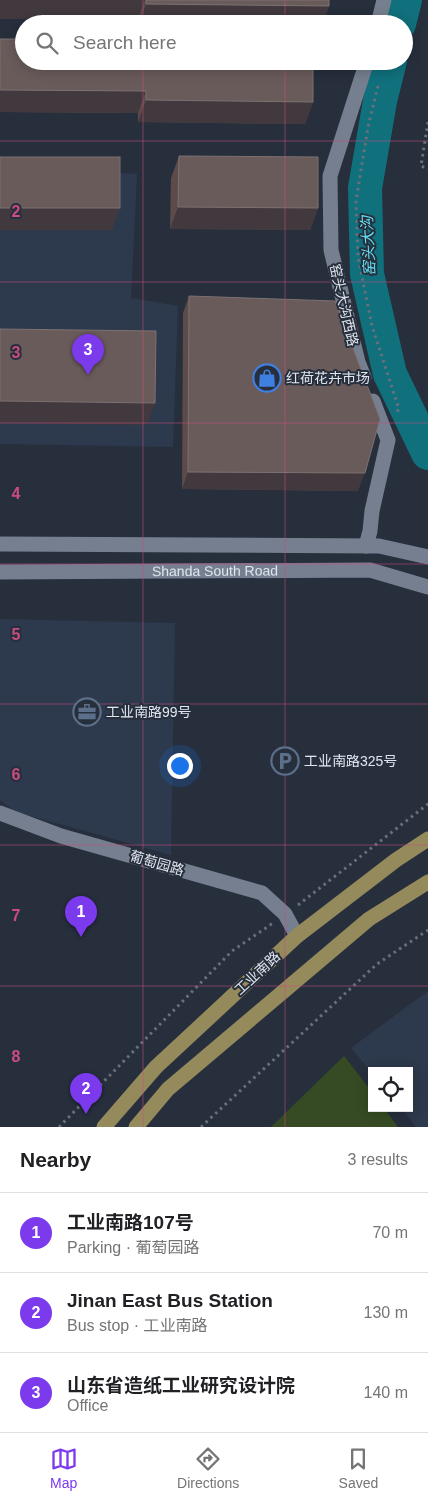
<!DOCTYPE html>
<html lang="en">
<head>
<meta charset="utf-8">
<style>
	:root { --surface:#fff; --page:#f2f2f2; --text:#202124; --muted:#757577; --line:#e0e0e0; --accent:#7c3aed }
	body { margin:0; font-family:Arial,"Noto Sans SC",sans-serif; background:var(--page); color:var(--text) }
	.controls { position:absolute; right:15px; bottom:15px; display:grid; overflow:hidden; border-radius:0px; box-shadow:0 2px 12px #0003 }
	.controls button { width:45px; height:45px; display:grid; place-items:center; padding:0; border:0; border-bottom:1px solid var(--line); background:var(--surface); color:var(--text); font:25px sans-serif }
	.you { position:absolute; left:179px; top:765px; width:18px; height:18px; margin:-12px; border:4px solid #fff; border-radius:50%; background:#1a73e8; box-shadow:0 0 0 8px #1a73e833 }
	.badge { display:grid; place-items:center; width:32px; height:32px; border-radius:50%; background:var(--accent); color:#fff; font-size:16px; font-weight:700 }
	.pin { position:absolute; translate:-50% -41px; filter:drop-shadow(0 1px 2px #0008) }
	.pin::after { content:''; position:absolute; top:26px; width:18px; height:15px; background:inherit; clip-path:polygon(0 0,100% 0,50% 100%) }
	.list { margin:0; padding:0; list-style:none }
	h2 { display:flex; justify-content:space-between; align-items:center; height:65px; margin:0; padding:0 20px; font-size:21px }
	h2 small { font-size:16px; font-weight:400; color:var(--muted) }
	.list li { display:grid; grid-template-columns:32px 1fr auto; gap:15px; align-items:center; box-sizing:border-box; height:80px; padding:0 20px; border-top:1px solid var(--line) }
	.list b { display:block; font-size:19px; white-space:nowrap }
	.list p { margin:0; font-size:16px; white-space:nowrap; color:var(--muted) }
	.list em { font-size:16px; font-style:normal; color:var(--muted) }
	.icon { flex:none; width:28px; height:28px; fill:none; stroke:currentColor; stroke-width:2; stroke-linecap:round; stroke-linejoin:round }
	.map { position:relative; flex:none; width:428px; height:1127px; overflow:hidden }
	.search { position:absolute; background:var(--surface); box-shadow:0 2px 12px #0003; left:15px; right:15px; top:15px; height:55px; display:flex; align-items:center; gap:12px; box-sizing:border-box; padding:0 18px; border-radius:28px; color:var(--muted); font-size:19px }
	.sheet { height:305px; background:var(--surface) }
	nav { display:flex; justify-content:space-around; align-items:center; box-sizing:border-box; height:70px; border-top:1px solid var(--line); background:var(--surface); font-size:14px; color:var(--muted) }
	nav a { display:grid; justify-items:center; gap:2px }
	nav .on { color:var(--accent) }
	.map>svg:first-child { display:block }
	.built { fill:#2d394c }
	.green { fill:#364b23 }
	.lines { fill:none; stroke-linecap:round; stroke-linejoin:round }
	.river { stroke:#10707c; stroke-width:34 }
	.path { stroke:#69707d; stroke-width:3; stroke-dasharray:2.5 4; stroke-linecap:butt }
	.minor { stroke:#757f8f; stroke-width:15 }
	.secondary { stroke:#757f8f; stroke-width:15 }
	.primary { stroke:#948a5b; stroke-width:15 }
	.wall { fill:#5c4b49 }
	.shaded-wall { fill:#41393d }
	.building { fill:#6a5b5b; stroke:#7d7172 }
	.grid { fill:none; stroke:#ca4c80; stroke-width:1; stroke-opacity:0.55 }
	.labels { text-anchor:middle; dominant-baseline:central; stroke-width:4; stroke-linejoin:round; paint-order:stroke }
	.street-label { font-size:14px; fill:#e0e6ef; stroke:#272f3d }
	.poi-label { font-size:14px; fill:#e0e6ef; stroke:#272f3d; text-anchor:start }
	.water-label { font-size:15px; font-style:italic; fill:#63dff2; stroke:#272f3d }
	.grid-label { font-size:16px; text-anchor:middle; font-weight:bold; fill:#ca4c80; stroke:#272f3d; stroke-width:4; stroke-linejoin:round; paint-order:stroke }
</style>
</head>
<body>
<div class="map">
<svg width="428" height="1127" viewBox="0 0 428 1127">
	<rect width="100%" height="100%" fill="#272f3d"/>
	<!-- built -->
	<g class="built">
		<polygon points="0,166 137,174 131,298 178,306 173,447 0,444"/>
		<polygon points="0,619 175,623 171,855 16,812 0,800"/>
		<polygon points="428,991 428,1127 416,1127 401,1108 409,1108 409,1071 372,1071 372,1073 351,1048"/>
	</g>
	<!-- green -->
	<polygon class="green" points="344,1056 372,1092 372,1108 384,1108 398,1127 271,1127"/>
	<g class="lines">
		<!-- river -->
		<g class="river">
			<polyline points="399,24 405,0"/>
			<polyline points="390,61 380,101 365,188 367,274 390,374 428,453"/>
		</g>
		<!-- path -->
		<g class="path">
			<polyline points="378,86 368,127 356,201 358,257 372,326 399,409 396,413"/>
			<polyline points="428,122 421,166 428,169"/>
			<polyline points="298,905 428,804"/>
			<polyline points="59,1127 232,951 273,923"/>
			<polyline points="201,1127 377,964 428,930"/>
		</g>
		<!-- minor -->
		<g class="minor">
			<polyline points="378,24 384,0"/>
			<polyline points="364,377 358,362 331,250 330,176 367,61"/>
			<polyline points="366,546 370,531 372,511 388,440 373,401"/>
			<polyline points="0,813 61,836 262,893 285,914 297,936"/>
		</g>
		<!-- secondary -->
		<g class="secondary">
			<polyline points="0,544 379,546 428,557"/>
			<path id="s1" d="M0,572L370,570L428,587"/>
		</g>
		<!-- primary -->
		<g class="primary">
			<polyline points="104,1127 156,1067 297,936 396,860 428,839"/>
			<polyline points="136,1127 168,1089 369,919 428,882"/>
		</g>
	</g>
	<!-- wall -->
	<g class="wall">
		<polygon points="0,0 329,0 329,6 322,24 138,24 138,19"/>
		<polygon points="0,39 313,102 305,124 138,122 138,113 0,112"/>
		<polygon points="179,156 318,208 310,230 170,229 171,178"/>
		<polygon points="189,296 358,491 182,489 183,313"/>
	</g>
	<!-- shaded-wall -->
	<g class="shaded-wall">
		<polygon points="0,0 145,0 138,19 0,19"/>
		<polygon points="146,4 329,6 322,24 139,24"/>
		<polygon points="0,90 146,91 138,113 0,112"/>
		<polygon points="146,100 313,102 305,124 138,122"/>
		<polygon points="178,207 318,208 310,230 170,229"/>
		<polygon points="0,208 120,208 112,230 0,230"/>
		<polygon points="0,401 155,403 147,425 0,423"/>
		<polygon points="188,472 365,473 358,491 182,489"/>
	</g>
	<!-- building -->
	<g class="building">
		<polygon points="146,0 329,0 329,6 146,4"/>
		<polygon points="0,39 24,39 24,61 313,61 313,102 146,100 146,91 0,90"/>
		<polygon points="179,156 318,157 318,208 178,207"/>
		<rect x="0" y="157" width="120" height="51"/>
		<polygon points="189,296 335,301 380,419 365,473 188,472"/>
		<polygon points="0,329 156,331 155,403 0,401"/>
	</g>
	<!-- grid -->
	<path class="grid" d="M143,0V24M285,0V24M143,61V1127M285,61V1127M0,141H428M0,282H428M0,423H428M0,564H428M0,704H428M0,845H428M0,986H428"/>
	<!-- icons -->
	<defs>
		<g id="shop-ring" transform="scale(1.4375)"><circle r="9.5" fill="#272f3d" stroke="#3f7fe0" stroke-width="1.5"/><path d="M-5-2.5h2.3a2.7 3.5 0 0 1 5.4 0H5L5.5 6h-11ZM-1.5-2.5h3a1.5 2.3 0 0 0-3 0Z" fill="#3f7fe0"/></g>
		<g id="office-ring" transform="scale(1.4375)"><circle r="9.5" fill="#272f3d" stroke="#5c6f8a" stroke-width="1.5"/><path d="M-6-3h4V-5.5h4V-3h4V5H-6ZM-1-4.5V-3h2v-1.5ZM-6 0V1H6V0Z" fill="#5c6f8a"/></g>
		<g id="parking-ring" transform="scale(1.4375)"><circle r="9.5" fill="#272f3d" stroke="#5c6f8a" stroke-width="1.5"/><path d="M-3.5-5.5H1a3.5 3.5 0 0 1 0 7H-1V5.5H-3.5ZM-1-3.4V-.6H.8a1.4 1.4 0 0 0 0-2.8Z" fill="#5c6f8a"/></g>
	</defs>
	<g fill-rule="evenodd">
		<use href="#shop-ring" x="267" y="378"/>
		<use href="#office-ring" x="87" y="712"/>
		<use href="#parking-ring" x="285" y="761"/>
	</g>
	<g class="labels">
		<!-- street labels -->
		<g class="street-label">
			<text transform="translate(344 305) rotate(77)">窑头大沟西路</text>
			<text stroke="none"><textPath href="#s1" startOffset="215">Shanda South Road</textPath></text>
			<text transform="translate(157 863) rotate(16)">葡萄园路</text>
			<text transform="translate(257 973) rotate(-43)">工业南路</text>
		</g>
		<!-- poi labels -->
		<g class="poi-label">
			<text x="286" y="378">红荷花卉市场</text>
			<text x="106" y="712">工业南路99号</text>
			<text x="304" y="761">工业南路325号</text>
		</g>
		<!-- water labels -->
		<g class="water-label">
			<text transform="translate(368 246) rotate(-93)">窑头大沟</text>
		</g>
	</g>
	<g class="grid-label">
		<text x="16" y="217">2</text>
		<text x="16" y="358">3</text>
		<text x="16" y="499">4</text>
		<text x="16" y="640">5</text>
		<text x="16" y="780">6</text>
		<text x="16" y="921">7</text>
		<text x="16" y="1062">8</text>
	</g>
</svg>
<div class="controls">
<button><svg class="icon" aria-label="locate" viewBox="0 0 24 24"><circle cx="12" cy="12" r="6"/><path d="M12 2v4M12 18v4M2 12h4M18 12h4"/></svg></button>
</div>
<div class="you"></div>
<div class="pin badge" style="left:81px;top:937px">1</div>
<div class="pin badge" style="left:86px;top:1114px">2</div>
<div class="pin badge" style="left:88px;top:375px">3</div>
<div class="search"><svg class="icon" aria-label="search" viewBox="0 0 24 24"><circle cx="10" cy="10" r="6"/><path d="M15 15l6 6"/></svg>Search here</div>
</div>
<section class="sheet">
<h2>Nearby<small>3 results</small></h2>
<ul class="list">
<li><span class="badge">1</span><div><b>工业南路107号</b><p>Parking · 葡萄园路</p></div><em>70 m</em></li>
<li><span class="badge">2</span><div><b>Jinan East Bus Station</b><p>Bus stop · 工业南路</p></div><em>130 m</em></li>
<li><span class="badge">3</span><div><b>山东省造纸工业研究设计院</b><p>Office</p></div><em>140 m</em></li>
</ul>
</section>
<nav>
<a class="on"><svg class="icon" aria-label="map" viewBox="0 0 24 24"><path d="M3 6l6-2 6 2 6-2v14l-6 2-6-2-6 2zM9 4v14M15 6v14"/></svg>Map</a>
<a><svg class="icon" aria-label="directions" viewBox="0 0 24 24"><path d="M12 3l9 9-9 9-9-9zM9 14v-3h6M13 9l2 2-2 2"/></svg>Directions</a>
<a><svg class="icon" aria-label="saved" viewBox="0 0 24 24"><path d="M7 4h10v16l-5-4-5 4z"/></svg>Saved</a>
</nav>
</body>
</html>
